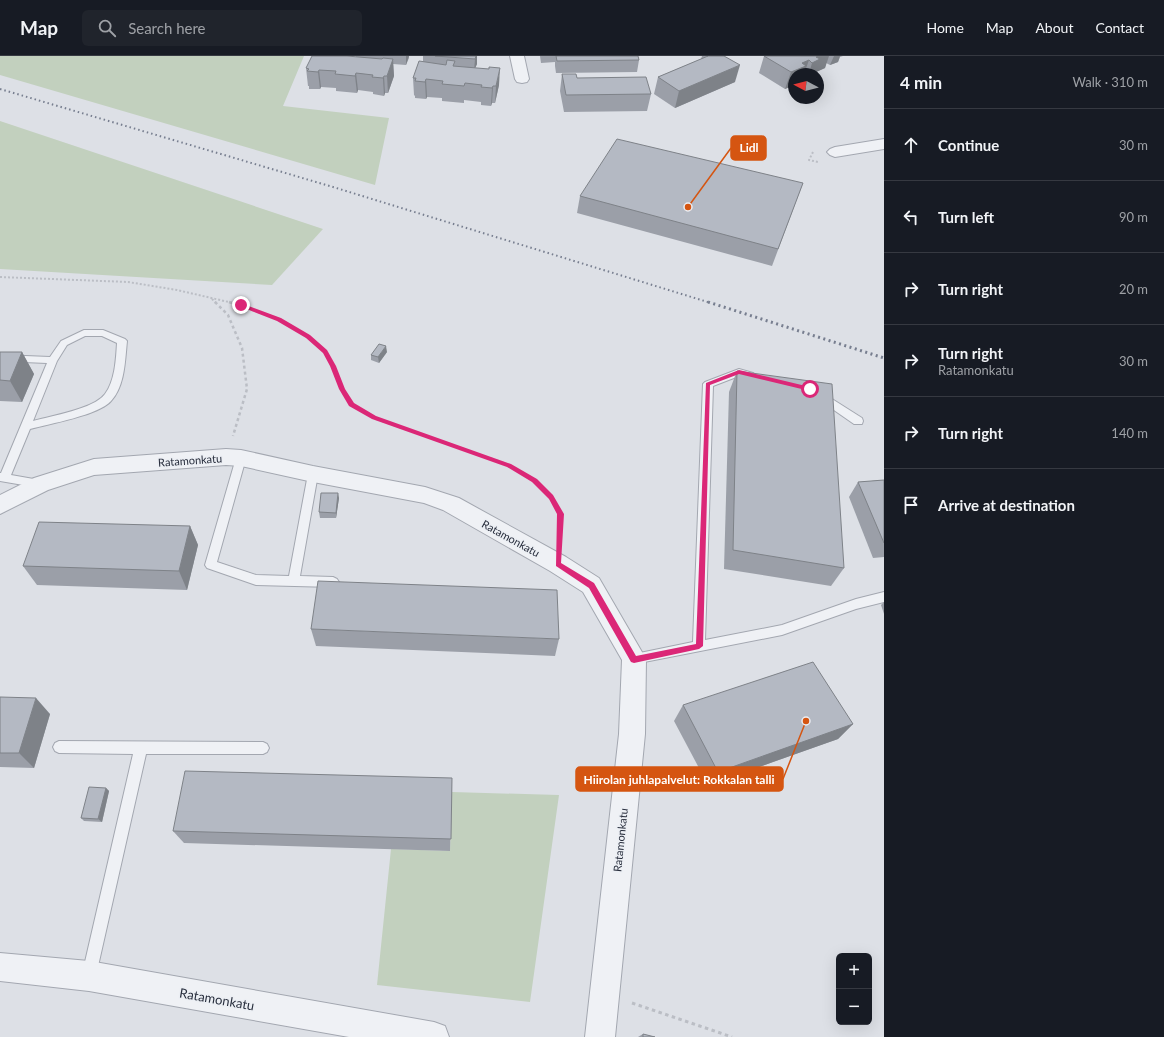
<!DOCTYPE html>
<html lang="en">
<head>
<meta charset="utf-8">
<style>
	:root { --surface:#171b24; --page:#20242c; --text:#f1f3f6; --muted:#9ea1a6; --line:#363941 }
	body { margin:0; font-family:Lato,sans-serif; background:var(--page); color:var(--text) }
	.controls { position:absolute; right:12px; bottom:12px; display:grid; overflow:hidden; border-radius:6px; box-shadow:0 4px 16px #0002 }
	.controls button { width:36px; height:36px; display:grid; place-items:center; padding:0; border:0; border-bottom:1px solid var(--line); background:var(--surface); color:var(--text); font:20px sans-serif }
	.compass { position:absolute; left:788px; top:12px; width:36px; height:36px; border-radius:50%; background:var(--surface); box-shadow:0 4px 16px #0002; rotate:277deg }
	.stop { position:absolute; width:12px; height:12px; margin:-9px; border:3px solid #db2777; border-radius:50%; background:#fff }
	.stop.end { background:#db2777; border-color:#fff; box-shadow:0 1px 4px #0008 }
	.list { margin:0; padding:0; list-style:none }
	h2 { display:flex; justify-content:space-between; align-items:center; height:52px; margin:0; padding:0 16px; font-size:17px }
	h2 small { font-size:13px; font-weight:400; color:var(--muted) }
	.list li { display:grid; grid-template-columns:26px 1fr auto; gap:12px; align-items:center; box-sizing:border-box; height:72px; padding:0 16px; border-top:1px solid var(--line) }
	.list b { display:block; font-size:15px; white-space:nowrap }
	.list p { margin:0; font-size:13px; white-space:nowrap; color:var(--muted) }
	.list em { font-size:13px; font-style:normal; color:var(--muted) }
	.icon { flex:none; width:22px; height:22px; fill:none; stroke:currentColor; stroke-width:2; stroke-linecap:round; stroke-linejoin:round }
	.map { position:relative; flex:none; width:884px; height:981px; overflow:hidden }
	header { display:flex; align-items:center; gap:24px; box-sizing:border-box; height:56px; padding:0 20px; background:var(--surface); border-bottom:1px solid var(--line) }
	header strong { font-size:19px }
	nav { display:flex; gap:22px; margin-inline-start:auto; font-size:14px }
	.search { width:280px; height:36px; background:var(--page); display:flex; align-items:center; gap:10px; box-sizing:border-box; padding:0 14px; border-radius:6px; color:var(--muted); font-size:15px }
	main { display:flex }
	aside { flex:1; background:var(--surface) }
	.map>svg:first-child { display:block }
	.green { fill:#c2d0be }
	.lines { fill:none; stroke-linecap:round; stroke-linejoin:round }
	.service-casing { stroke:#a3a7b0; stroke-width:2 }
	.minor-casing { stroke:#a3a7b0; stroke-width:2 }
	.path-far2 { stroke:#bbbec5; stroke-width:2; stroke-dasharray:2 2; stroke-linecap:butt }
	.path-far1 { stroke:#bbbec5; stroke-width:2.5; stroke-dasharray:3 3; stroke-linecap:butt }
	.path { stroke:#bbbec5; stroke-width:3; stroke-dasharray:3.5 3.5; stroke-linecap:butt }
	.service { fill:#eff1f5; fill-rule:evenodd }
	.minor { fill:#eff1f5; fill-rule:evenodd }
	.rail-far1 { stroke:#777e8f; stroke-width:2; stroke-dasharray:1.5 3; stroke-linecap:butt }
	.rail { stroke:#777e8f; stroke-width:3; stroke-dasharray:2 3.5; stroke-linecap:butt }
	.wall { fill:#9b9fa8 }
	.shaded-wall { fill:#7e8288 }
	.building { fill:#b4b9c3; stroke:#7e8288 }
	.route { fill:#db2777 }
	.labels { text-anchor:middle; dominant-baseline:central; stroke-width:3; stroke-linejoin:round; paint-order:stroke }
	.street-label { font-size:11px; fill:#272d3c; stroke:#eceff4 }
	.near-street-label { font-size:13px; fill:#272d3c; stroke:#eceff4 }
	.leader { fill:none; stroke:#d55511; stroke-width:1.5 }
	.callout-dot { fill:#d55511; stroke:#eceff4; stroke-width:1.5 }
	.callout { fill:#d55511; stroke:#d55511; stroke-width:1.5 }
	.callout-label { font-size:12px; text-anchor:middle; font-weight:bold; fill:#fff }
</style>
</head>
<body>
<header>
<strong>Map</strong>
<div class="search"><svg class="icon" aria-label="search" viewBox="0 0 24 24"><circle cx="10" cy="10" r="6"/><path d="M15 15l6 6"/></svg>Search here</div>
<nav><a>Home</a><a>Map</a><a>About</a><a>Contact</a></nav>
</header>
<main>
<div class="map">
<svg width="884" height="981" viewBox="0 0 884 981">
	<rect width="100%" height="100%" fill="#dde0e6"/>
	<!-- green -->
	<g class="green">
		<polygon points="0,0 304,0 283,50 389,62 375,129 0,19"/>
		<polygon points="0,65 323,173 272,229 0,213"/>
		<polygon points="452,736 559,739 530,946 377,929 391,793 450,795"/>
	</g>
	<g class="lines">
		<!-- service casing -->
		<g class="service-casing">
			<g id="service">
				<path d="M84,274H103L125,283L127,285C125,304 125,330 111,345C99,359 49,368 30,373L11,419L45,425L46,428L45,431L41,432L0,425V417H1L47,307L0,305V299L50,301L61,285ZM85,280H102L117,287C116,303 115,325 105,338C94,353 51,360 33,365L57,305L67,289Z"/>
				<polygon points="739,313 753,317 755,319 750,322 739,320 713,330 705,584 782,569 856,543 884,536 884,546 856,553 782,579 634,608 630,607 628,603 630,599 693,586 703,328 705,326"/>
				<polygon points="821,336 862,362 863,365 862,368 854,368 818,343 816,340 818,337"/>
				<polygon points="241,398 245,399 246,402 217,506 256,519 289,520 308,418 309,415 317,415 318,418 300,520 333,521 337,523 339,526 337,529 333,531 256,529 207,512 205,509 236,402 237,399"/>
				<polygon points="59,685 263,686 267,688 269,692 267,696 263,698 146,698 96,919 94,924 89,926 84,924 82,919 133,698 59,697 55,695 53,691 55,687"/>
			</g>
		</g>
		<!-- minor casing -->
		<g class="minor-casing">
			<g id="minor">
				<polygon points="510,0 524,0 529,23 527,26 522,27 517,26 515,23"/>
				<polygon points="884,83 884,93 835,101 830,99 827,96 830,93 835,91"/>
				<polygon points="226,393 241,394 313,410 425,431 459,442 566,501 599,522 646,603 645,678 615,981 585,981 619,678 622,604 583,536 550,515 443,454 424,447 313,426 241,410 226,409 94,419 48,434 0,458 0,439 34,422 94,403"/>
				<polygon points="0,897 89,905 434,966 445,970 449,981 349,981 89,935 0,925"/>
			</g>
		</g>
		<!-- path-far2 -->
		<g class="path-far2">
			<polyline points="813,96 809,104 818,106"/>
			<polyline points="0,221 128,226 177,234 233,247"/>
			<polyline points="212,243 216,247"/>
		</g>
		<!-- path-far1 -->
		<g class="path-far1">
			<polyline points="215,246 228,259 242,292 247,333 233,380"/>
			<polyline points="229,246 279,263 308,280 325,295 351,349 374,362 509,409 534,424 551,441 561,458 559,482"/>
		</g>
		<!-- path -->
		<polyline class="path" points="632,947 732,981"/>
		<!-- service -->
		<use href="#service" class="service"/>
		<!-- minor -->
		<use href="#minor" class="minor"/>
		<!-- rail-far1 -->
		<polyline class="rail-far1" points="0,33 333,131 711,247"/>
		<!-- rail -->
		<polyline class="rail" points="708,246 884,302"/>
	</g>
	<!-- wall -->
	<g class="wall">
		<polygon points="356,0 409,0 409,2 406,9 393,8 394,20 388,37 385,37 384,40 373,38 373,36 358,34 357,37 336,35 336,32 321,31 320,33 309,33 309,30 308,30 306,12 350,1 356,1"/>
		<polygon points="423,0 477,0 477,8 475,12 499,29 495,47 492,47 491,50 481,49 481,46 464,44 464,47 442,45 442,42 427,41 426,43 415,42 415,40 414,39 413,22 423,6"/>
		<polygon points="540,0 638,0 639,4 637,16 556,17 555,10 555,6 541,7"/>
		<polygon points="702,0 724,0 735,26 675,52 654,38 658,21 701,3"/>
		<polygon points="764,0 843,0 840,1 838,6 830,9 826,7 825,12 816,16 815,18 794,18 794,29 785,33 759,17"/>
		<polygon points="562,18 577,22 651,38 647,55 564,56 560,35"/>
		<polygon points="803,127 772,210 577,157 580,140"/>
		<polygon points="0,296 22,296 34,318 22,346 0,345"/>
		<polygon points="387,296 379,307 371,304 371,299"/>
		<polygon points="737,315 844,512 831,530 724,513 729,336"/>
		<polygon points="884,424 884,501 873,502 849,441 858,426"/>
		<polygon points="339,442 336,462 320,462 319,456"/>
		<polygon points="190,470 198,489 187,534 37,529 23,510"/>
		<polygon points="884,546 884,558 881,549"/>
		<polygon points="311,573 559,583 555,600 316,590"/>
		<polygon points="0,641 50,658 34,712 0,711"/>
		<polygon points="683,649 853,668 838,683 708,729 674,665"/>
		<polygon points="452,722 450,795 184,787 173,775"/>
		<polygon points="106,732 109,735 102,766 84,765 81,762"/>
		<polygon points="643,978 655,981 638,981"/>
	</g>
	<!-- shaded-wall -->
	<g class="shaded-wall">
		<polygon points="406,0 409,0 406,9"/>
		<polygon points="476,0 477,0 477,8 474,15 475,3"/>
		<polygon points="819,0 829,0 825,12 816,16 815,18 809,18 812,7 816,1"/>
		<polygon points="834,0 840,0 838,6 830,9"/>
		<polygon points="393,3 394,20 388,37 387,20"/>
		<polygon points="809,4 804,18 794,18 794,29 785,33 791,16 802,7"/>
		<polygon points="740,9 735,26 675,52 679,35"/>
		<polygon points="500,12 499,29 495,47 496,30"/>
		<polygon points="319,14 321,31 320,33 318,16"/>
		<polygon points="356,17 358,34 357,37 355,20"/>
		<polygon points="384,20 385,37 384,40 383,22"/>
		<polygon points="426,23 427,41 426,43 425,26"/>
		<polygon points="493,30 492,47 491,50 492,32"/>
		<polygon points="386,290 387,296 379,307 378,301"/>
		<polygon points="22,296 34,318 22,346 10,325"/>
		<polygon points="338,437 339,442 336,462 336,457"/>
		<polygon points="190,470 198,489 187,534 179,515"/>
		<polygon points="36,642 50,658 34,712 19,697"/>
		<polygon points="853,668 838,683 708,729 718,716"/>
		<polygon points="106,732 109,735 102,766 98,763"/>
	</g>
	<!-- building -->
	<g class="building">
		<polygon points="312,0 347,0 382,3 383,2 393,3 387,20 384,20 383,22 372,21 373,19 356,17 355,20 335,18 336,15 319,14 318,16 307,15 309,13 306,12"/>
		<polygon points="435,0 476,0 475,3"/>
		<polygon points="556,0 638,0 639,4 557,5"/>
		<polygon points="707,0 724,0 740,9 679,35 658,21 708,0"/>
		<polygon points="764,0 819,0 816,1 820,3 812,7 809,4 802,7 806,10 791,16"/>
		<polygon points="447,4 455,5 453,10 489,13 489,11 500,12 496,30 493,30 492,32 481,31 482,29 465,27 464,30 442,28 443,25 426,23 425,26 415,25 416,22 413,22 419,5 446,9"/>
		<polygon points="562,18 576,18 577,22 646,21 651,38 566,39"/>
		<polygon points="617,83 803,127 778,193 580,140"/>
		<polygon points="379,288 386,290 378,301 371,299"/>
		<polygon points="0,296 22,296 10,325 0,324"/>
		<polygon points="737,315 832,328 844,512 733,494"/>
		<polygon points="884,424 884,487 858,426"/>
		<polygon points="321,437 338,437 336,457 319,456"/>
		<polygon points="39,466 190,470 179,515 23,510"/>
		<polygon points="318,525 557,534 559,583 311,573"/>
		<polygon points="813,606 853,668 718,716 683,649"/>
		<polygon points="0,641 36,642 19,697 0,697"/>
		<polygon points="185,715 452,722 451,783 173,775"/>
		<polygon points="89,731 106,732 98,763 81,762"/>
		<polygon points="643,978 655,981 643,981"/>
	</g>
	<!-- route -->
	<polygon class="route" points="239,248 243,248 281,262 310,279 327,294 336,310 345,333 354,347 376,360 511,408 537,423 553,439 564,458 561,507 594,527 636,600 696,588 706,327 739,314 810,331 813,333 810,335 739,318 710,329 703,590 699,593 634,607 631,606 589,532 556,510 557,458 549,443 532,426 507,411 372,363 349,350 339,333 330,310 323,297 306,282 277,265 239,250"/>
	<g class="labels">
		<!-- street labels -->
		<g class="street-label">
			<text transform="translate(190 404) rotate(-4)">Ratamonkatu</text>
			<text transform="translate(511 482) rotate(29)">Ratamonkatu</text>
			<text transform="translate(620 784) rotate(-84)">Ratamonkatu</text>
		</g>
		<!-- near-street labels -->
		<g class="near-street-label">
			<text transform="translate(217 943) rotate(10)">Ratamonkatu</text>
		</g>
	</g>
	<!-- callouts -->
	<path class="leader" d="M688 151L731 92M806 665L783 723"/>
	<g class="callout-dot">
		<circle cx="688" cy="151" r="4"/>
		<circle cx="806" cy="665" r="4"/>
	</g>
	<g class="callout">
		<rect x="731" y="80" width="35" height="24" rx="4"/>
		<rect x="576" y="711" width="207" height="24" rx="4"/>
	</g>
	<g class="callout-label">
		<text x="749" y="96">Lidl</text>
		<text x="679" y="728">Hiirolan juhlapalvelut: Rokkalan talli</text>
	</g>
</svg>
<div class="controls">
<button>+</button>
<button>−</button>
</div>
<svg class="compass" viewBox="-18 -18 36 36"><path d="M0-13l5 13h-10z" fill="#e53935"/><path d="M0 13l5-13h-10z" fill="#9ea1a6"/></svg>
<div class="stop" style="left:810px;top:333px"></div>
<div class="stop end" style="left:241px;top:249px"></div>
</div>
<aside>
<h2>4 min<small>Walk · 310 m</small></h2>
<ul class="list">
<li><svg class="icon" aria-label="ahead" viewBox="0 0 24 24"><path d="M12 20V5M6 11l6-6 6 6"/></svg><div><b>Continue</b></div><em>30 m</em></li>
<li><svg class="icon" aria-label="left" viewBox="0 0 24 24"><path d="M17 20v-9H6M10 6l-5 5 5 5"/></svg><div><b>Turn left</b></div><em>90 m</em></li>
<li><svg class="icon" aria-label="right" viewBox="0 0 24 24"><path d="M7 20v-9h11M14 6l5 5-5 5"/></svg><div><b>Turn right</b></div><em>20 m</em></li>
<li><svg class="icon" aria-label="right" viewBox="0 0 24 24"><path d="M7 20v-9h11M14 6l5 5-5 5"/></svg><div><b>Turn right</b><p>Ratamonkatu</p></div><em>30 m</em></li>
<li><svg class="icon" aria-label="right" viewBox="0 0 24 24"><path d="M7 20v-9h11M14 6l5 5-5 5"/></svg><div><b>Turn right</b></div><em>140 m</em></li>
<li><svg class="icon" aria-label="arrive" viewBox="0 0 24 24"><path d="M6 21V4h12l-3 4 3 4H6"/></svg><div><b>Arrive at destination</b></div></li>
</ul>
</aside>
</main>
</body>
</html>
